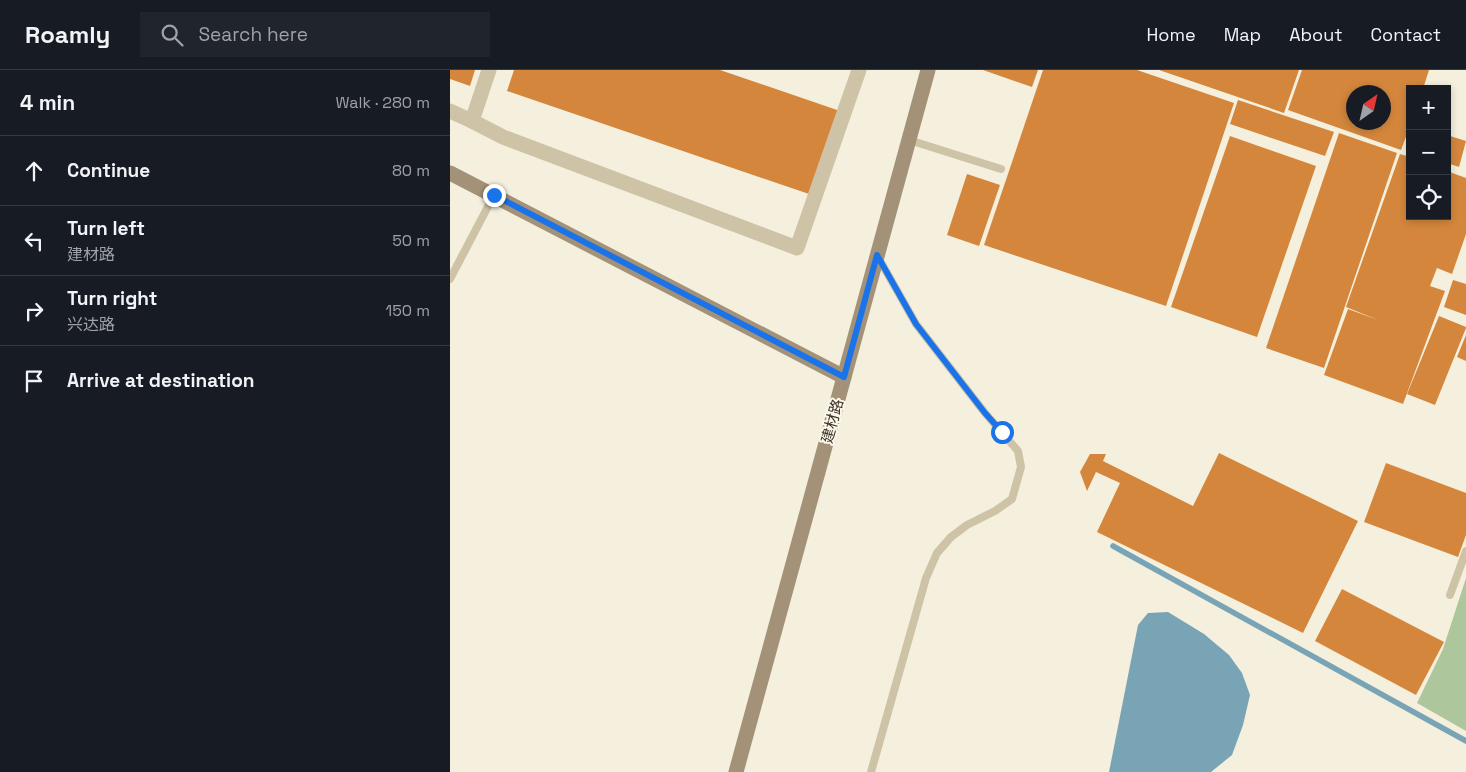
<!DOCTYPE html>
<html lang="en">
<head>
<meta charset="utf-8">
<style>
	:root { --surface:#171b24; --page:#20242c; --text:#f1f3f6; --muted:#9ea1a6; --line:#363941 }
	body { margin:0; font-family:"Space Grotesk","Noto Sans SC",sans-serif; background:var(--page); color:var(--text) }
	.controls { position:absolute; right:15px; top:15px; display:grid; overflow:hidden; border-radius:0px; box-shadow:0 2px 8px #0003 }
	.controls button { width:45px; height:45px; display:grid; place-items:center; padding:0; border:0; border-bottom:1px solid var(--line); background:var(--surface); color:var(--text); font:25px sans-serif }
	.compass { position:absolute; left:896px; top:15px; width:45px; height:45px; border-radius:50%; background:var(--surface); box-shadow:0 2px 8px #0003; rotate:34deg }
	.stop { position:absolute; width:15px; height:15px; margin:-11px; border:4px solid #1a73e8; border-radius:50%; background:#fff }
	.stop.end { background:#1a73e8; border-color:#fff; box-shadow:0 1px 5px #0008 }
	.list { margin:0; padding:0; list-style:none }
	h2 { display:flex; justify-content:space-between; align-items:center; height:65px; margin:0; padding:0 20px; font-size:21px }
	h2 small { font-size:16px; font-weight:400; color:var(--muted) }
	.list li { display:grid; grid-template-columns:32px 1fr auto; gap:15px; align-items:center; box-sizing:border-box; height:70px; padding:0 20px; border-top:1px solid var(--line) }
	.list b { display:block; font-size:19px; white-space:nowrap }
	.list p { margin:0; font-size:16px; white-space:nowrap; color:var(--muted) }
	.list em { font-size:16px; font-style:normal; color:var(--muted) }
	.icon { flex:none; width:28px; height:28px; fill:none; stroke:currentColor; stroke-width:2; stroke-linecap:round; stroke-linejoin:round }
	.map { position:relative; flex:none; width:1016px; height:702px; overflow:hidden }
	header { display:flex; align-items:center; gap:30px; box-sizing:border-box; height:70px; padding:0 25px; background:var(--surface); border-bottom:1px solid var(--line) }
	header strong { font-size:24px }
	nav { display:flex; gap:28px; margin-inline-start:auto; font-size:18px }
	.search { width:350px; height:45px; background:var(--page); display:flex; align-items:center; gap:12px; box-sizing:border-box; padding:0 18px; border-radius:0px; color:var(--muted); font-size:19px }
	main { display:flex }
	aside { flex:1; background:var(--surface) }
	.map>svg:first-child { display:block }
	.green { fill:#adc69b }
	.water { fill:#78a4b6 }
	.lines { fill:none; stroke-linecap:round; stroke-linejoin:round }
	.stream { stroke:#78a4b6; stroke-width:5.5 }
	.building { fill:#d4873c; fill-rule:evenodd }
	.lane { stroke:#cfc3a7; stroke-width:8 }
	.street { stroke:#cfc3a7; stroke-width:15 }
	.secondary { stroke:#a39278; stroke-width:15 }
	.route { stroke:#1a73e8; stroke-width:6 }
	.labels { text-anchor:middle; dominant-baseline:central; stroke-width:4; stroke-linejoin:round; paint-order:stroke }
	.street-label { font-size:15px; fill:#3b3328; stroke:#fcf8ea }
</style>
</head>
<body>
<header>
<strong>Roamly</strong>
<div class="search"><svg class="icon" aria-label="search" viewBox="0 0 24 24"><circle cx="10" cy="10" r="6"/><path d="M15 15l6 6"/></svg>Search here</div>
<nav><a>Home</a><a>Map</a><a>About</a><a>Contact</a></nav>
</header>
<main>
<aside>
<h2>4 min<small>Walk · 280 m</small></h2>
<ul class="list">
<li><svg class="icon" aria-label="ahead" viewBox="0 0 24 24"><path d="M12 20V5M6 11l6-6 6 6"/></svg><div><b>Continue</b></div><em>80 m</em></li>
<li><svg class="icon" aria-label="left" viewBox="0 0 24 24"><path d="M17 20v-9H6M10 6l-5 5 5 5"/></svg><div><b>Turn left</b><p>建材路</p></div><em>50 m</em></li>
<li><svg class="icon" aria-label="right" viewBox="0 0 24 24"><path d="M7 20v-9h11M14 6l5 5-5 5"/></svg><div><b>Turn right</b><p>兴达路</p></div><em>150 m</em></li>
<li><svg class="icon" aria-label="arrive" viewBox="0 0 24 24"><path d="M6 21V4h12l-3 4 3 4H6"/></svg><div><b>Arrive at destination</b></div></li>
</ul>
</aside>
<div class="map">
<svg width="1016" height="702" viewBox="0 0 1016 702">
	<rect width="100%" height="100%" fill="#f5f0dd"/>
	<!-- green -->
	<polygon class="green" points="1016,508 1016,661 967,633 993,579"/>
	<!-- water -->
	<polygon class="water" points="718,542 754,564 779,585 792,603 800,625 793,655 782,685 761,702 659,702 688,555 698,543"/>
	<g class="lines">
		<!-- stream -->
		<polyline class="stream" points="663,476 1016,671"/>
	</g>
	<!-- building -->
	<g class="building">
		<polygon points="0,0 25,0 20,16 0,9"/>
		<polygon points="64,0 270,0 390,41 362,125 57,21"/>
		<polygon points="533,0 588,0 582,17"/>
		<polygon points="593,0 687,0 784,33 716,236 534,175"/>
		<polygon points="709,0 849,0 834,43"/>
		<path d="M852,0H979L973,19H960V56L951,80L838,40ZM904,22H934V52H904Z"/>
		<polygon points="788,30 884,62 875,86 780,54"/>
		<polygon points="889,63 947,83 874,298 816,278"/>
		<polygon points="997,65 1016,71 1009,97 997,93"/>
		<polygon points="780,66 866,96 807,267 721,237"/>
		<polygon points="950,84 960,87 960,146 997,146 997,101 1016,108 1016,164 1002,204 987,198 980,216 995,221 953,334 874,305 898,239 928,250 896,237"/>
		<polygon points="517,104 550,115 529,176 497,165"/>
		<polygon points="1003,210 1016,214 1016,245 994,237"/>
		<polygon points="989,246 1016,257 1016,258 985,335 957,324"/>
		<polygon points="1016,265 1016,291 1007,287"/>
		<polygon points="769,383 908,451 853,563 647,462 670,413 646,402 637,421 630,402 640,384 656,384 653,391 743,436"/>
		<polygon points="936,393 1016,423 1016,465 1008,487 914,452"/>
		<polygon points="892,519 994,572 966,625 865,571"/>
	</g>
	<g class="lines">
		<!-- lane -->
		<g class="lane">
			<polyline points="459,70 551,99"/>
			<polyline points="0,209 44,125"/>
			<polyline points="1000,525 1016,481"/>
			<polyline points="421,702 476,508 487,483 501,467 517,455 545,441 562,429 571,397 568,381 535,343 466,254 428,187"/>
		</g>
		<!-- street -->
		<g class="street">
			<polyline points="0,41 22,51 39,0"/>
			<polyline points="22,51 53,67 347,178 409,0"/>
		</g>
		<!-- secondary -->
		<g class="secondary">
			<polyline points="0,103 394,307"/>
			<polyline points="286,702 478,0"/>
		</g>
	</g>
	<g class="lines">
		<!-- route -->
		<polyline class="route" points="44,125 394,307 427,185 466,254 535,343 552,362"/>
	</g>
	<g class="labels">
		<!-- street labels -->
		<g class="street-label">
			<text transform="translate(382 351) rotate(-75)">建材路</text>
		</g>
	</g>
</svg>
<div class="controls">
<button>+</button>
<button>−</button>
<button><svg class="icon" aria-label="locate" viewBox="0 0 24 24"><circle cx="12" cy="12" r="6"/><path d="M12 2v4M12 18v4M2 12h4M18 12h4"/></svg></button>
</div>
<svg class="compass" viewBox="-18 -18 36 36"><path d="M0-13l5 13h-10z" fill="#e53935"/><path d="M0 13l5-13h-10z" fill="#9ea1a6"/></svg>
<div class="stop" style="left:552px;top:362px"></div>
<div class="stop end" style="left:44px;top:125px"></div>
</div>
</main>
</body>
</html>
